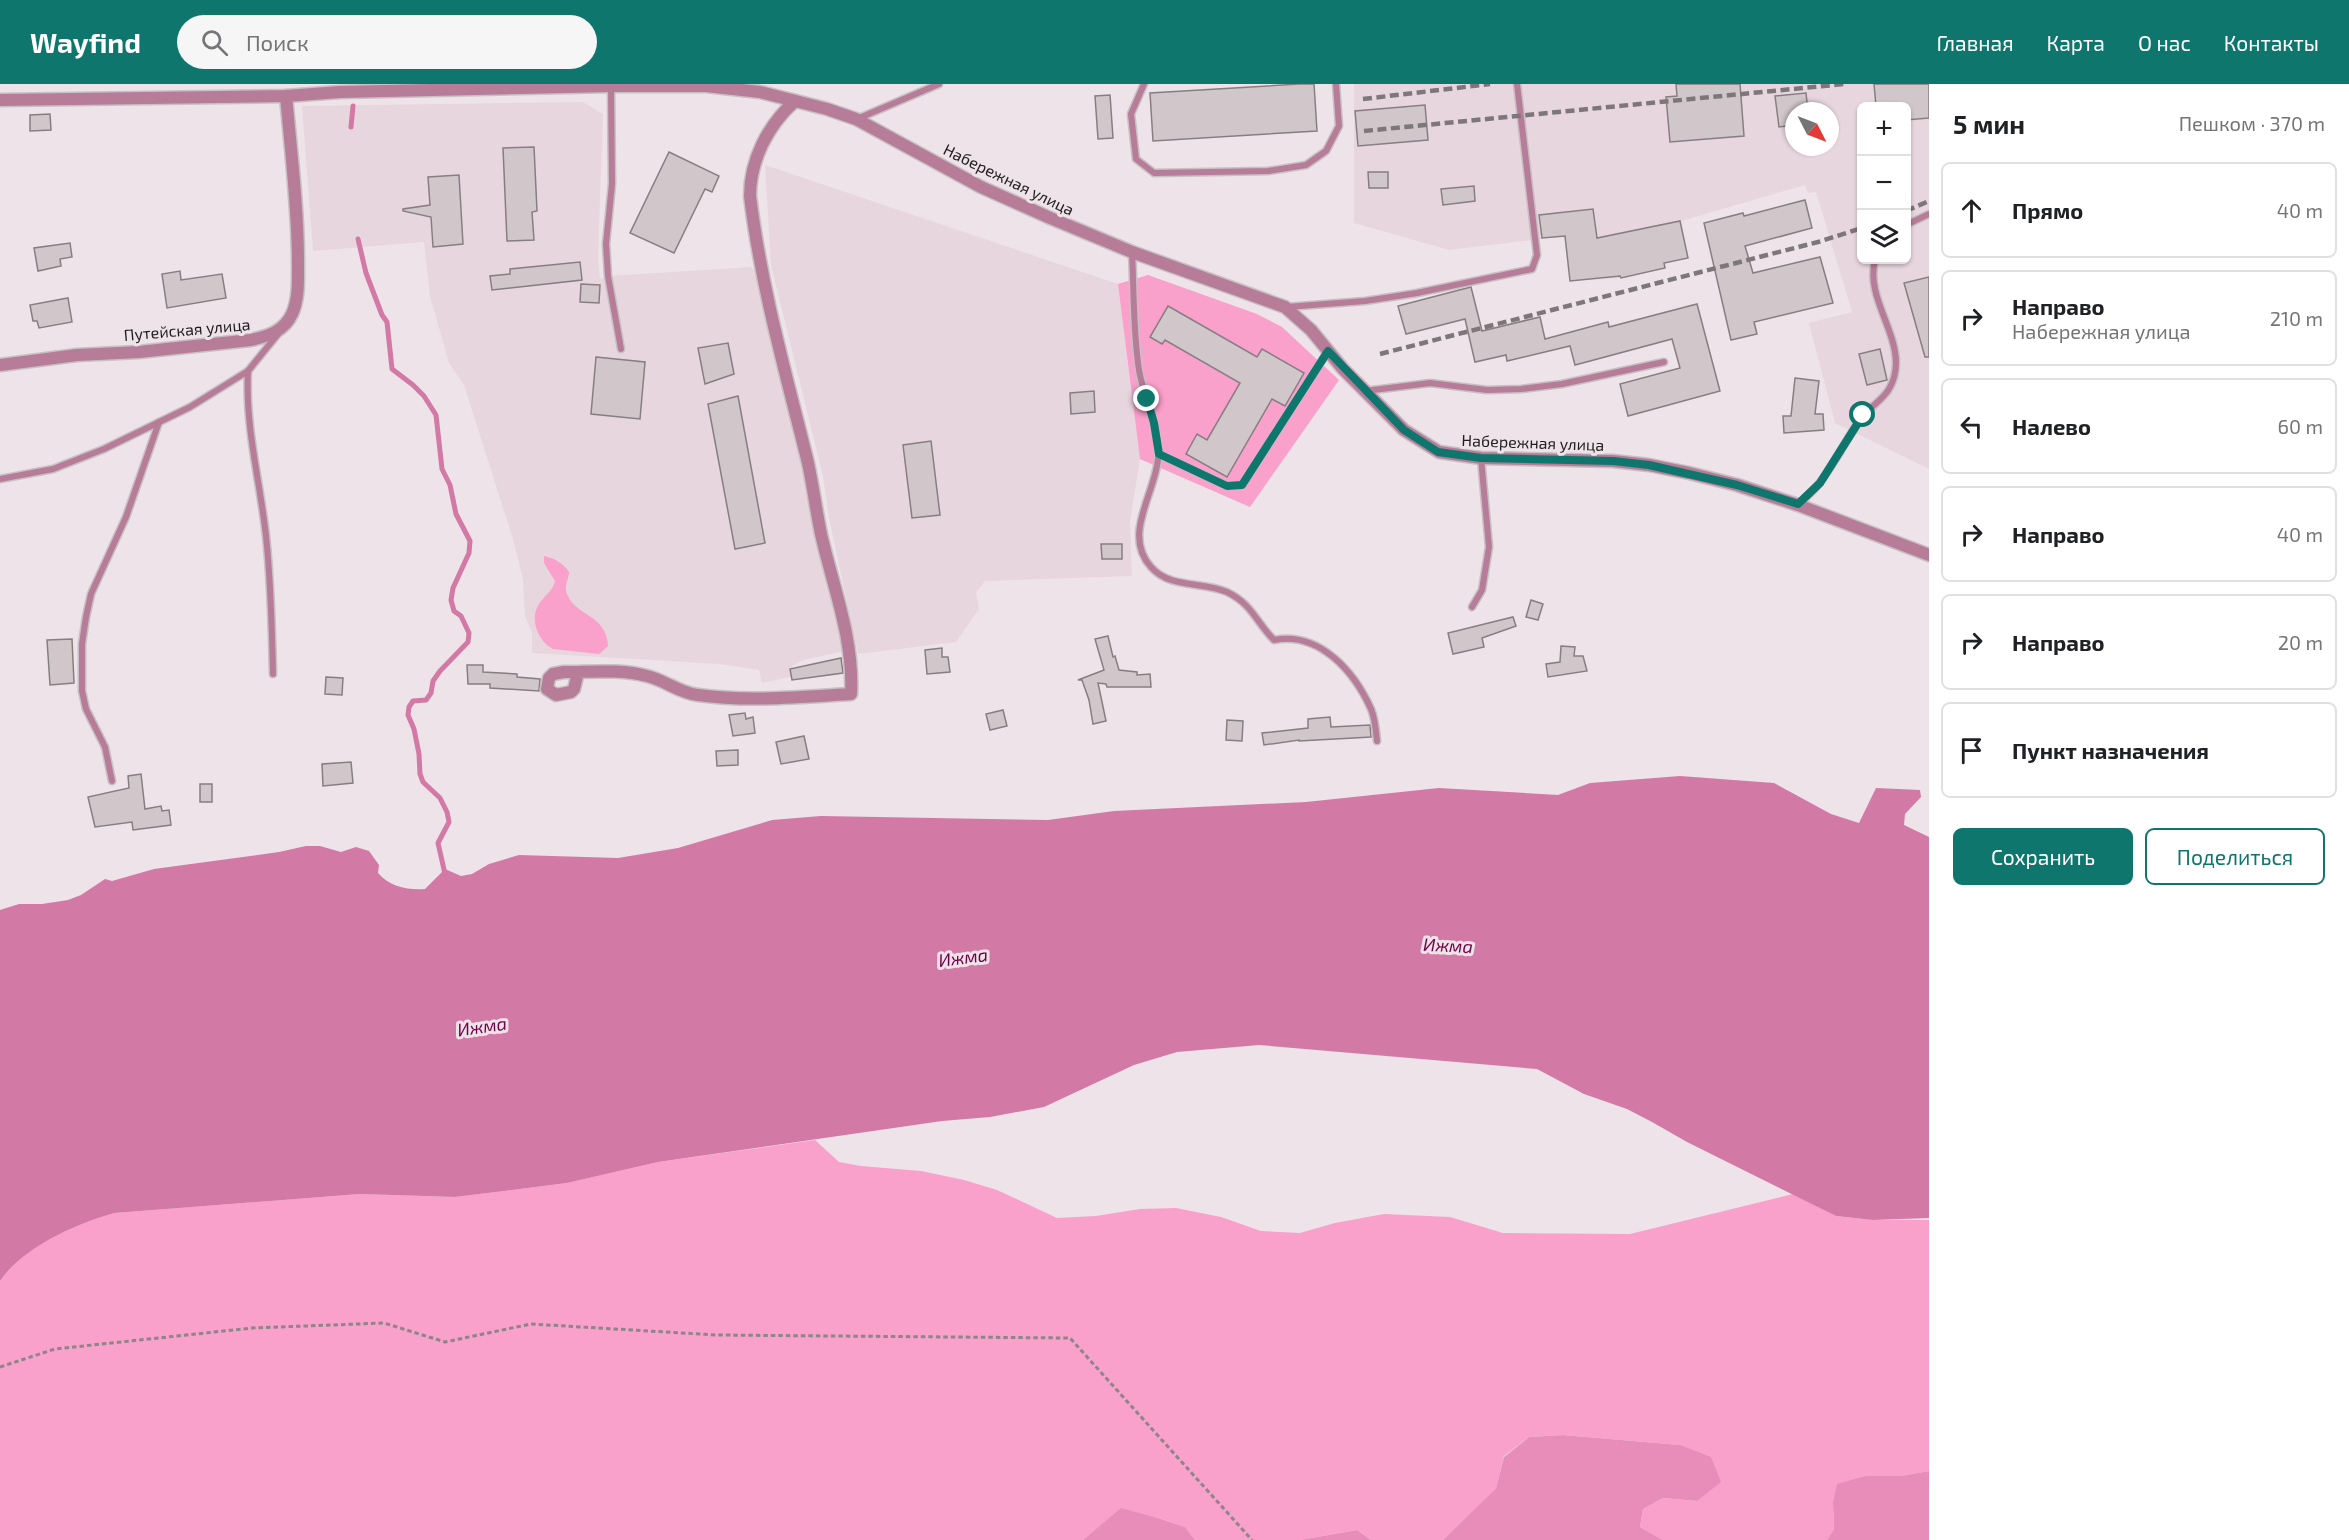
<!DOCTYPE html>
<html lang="ru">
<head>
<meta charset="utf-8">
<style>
	:root { --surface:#fff; --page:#f6f6f6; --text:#202124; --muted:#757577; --line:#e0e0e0; --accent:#0f766e }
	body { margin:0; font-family:"Exo 2",sans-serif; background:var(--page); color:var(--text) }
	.controls { position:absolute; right:18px; top:18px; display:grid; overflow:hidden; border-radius:9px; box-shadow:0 2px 4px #0004 }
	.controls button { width:54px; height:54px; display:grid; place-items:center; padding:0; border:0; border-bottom:2px solid var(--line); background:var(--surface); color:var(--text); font:30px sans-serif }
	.compass { position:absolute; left:1785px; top:18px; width:54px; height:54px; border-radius:50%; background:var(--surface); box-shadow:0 2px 4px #0004; rotate:132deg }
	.stop { position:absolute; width:18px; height:18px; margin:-14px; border:4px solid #0f766e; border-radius:50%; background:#fff }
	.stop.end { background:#0f766e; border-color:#fff; box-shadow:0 2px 6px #0008 }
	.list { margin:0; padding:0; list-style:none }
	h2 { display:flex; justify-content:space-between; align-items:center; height:78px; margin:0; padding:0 24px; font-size:26px }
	h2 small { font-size:20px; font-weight:400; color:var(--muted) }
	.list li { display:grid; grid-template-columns:39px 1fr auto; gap:18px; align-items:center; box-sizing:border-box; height:96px; margin:0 12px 12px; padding:0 12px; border:2px solid var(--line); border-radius:9px }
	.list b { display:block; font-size:22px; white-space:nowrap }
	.list p { margin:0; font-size:20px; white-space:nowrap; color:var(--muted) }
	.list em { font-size:20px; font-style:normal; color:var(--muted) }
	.actions { display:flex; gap:12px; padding:18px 24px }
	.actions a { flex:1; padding:14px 0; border:2px solid var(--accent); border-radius:9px; text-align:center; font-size:21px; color:var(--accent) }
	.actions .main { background:var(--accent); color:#fff }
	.icon { flex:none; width:33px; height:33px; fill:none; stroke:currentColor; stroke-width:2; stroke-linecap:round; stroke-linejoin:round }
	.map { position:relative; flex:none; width:1929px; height:1456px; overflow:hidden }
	header { display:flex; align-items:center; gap:36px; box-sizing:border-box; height:84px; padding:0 30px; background:var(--accent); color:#fff }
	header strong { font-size:28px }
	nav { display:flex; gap:33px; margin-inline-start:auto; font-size:21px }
	.search { width:420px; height:54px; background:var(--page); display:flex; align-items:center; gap:15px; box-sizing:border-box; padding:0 21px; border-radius:33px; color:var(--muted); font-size:22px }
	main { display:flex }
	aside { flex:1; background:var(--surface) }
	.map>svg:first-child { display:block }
	.built { fill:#e8d6de; fill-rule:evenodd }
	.green { fill:#f9a0cb }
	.forest { fill:#e88dba }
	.water { fill:#d379a6 }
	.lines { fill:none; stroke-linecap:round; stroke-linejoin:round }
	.stream { stroke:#d379a6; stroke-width:5 }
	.building { fill:#d1c7cb; stroke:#877e82; stroke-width:1.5 }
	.lane-casing { stroke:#c8c0c4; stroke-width:9 }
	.street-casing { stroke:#c8c0c4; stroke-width:15 }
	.path { stroke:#8d8689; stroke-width:3; stroke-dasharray:4.5 3; stroke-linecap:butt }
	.lane { stroke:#b77c98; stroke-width:6 }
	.street { stroke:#b77c98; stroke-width:12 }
	.rail { stroke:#7d777a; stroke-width:4.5; stroke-dasharray:9 4.5; stroke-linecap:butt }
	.route { stroke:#0f766e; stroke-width:8 }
	.labels { text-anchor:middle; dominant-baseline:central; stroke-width:6; stroke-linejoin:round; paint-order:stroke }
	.street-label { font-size:16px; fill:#221e20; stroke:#ede3e8 }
	.water-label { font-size:18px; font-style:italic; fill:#720049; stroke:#ede3e8 }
</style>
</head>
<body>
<header>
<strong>Wayfind</strong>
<div class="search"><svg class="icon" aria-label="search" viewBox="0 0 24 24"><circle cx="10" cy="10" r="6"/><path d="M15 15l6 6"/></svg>Поиск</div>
<nav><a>Главная</a><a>Карта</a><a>О нас</a><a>Контакты</a></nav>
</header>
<main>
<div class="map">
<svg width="1929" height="1456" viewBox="0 0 1929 1456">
	<rect width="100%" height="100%" fill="#ede3e8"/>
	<!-- built -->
	<g class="built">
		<path d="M1354,0H1929V385L1835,339L1809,239L1852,228L1816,108L1808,109L1805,101L1681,137L1688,174L1664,179L1665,184L1621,194L1570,197L1565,152L1449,166L1354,139ZM1862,22H1906V176H1862ZM1794,27H1830V63H1794Z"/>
		<polygon points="583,18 603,30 598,172 600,195 608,192 751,183 754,186 838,536 844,567 804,576 792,582 794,592 762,599 759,586 719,580 532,569 532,549 525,532 523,495 513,455 464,301 449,279 430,212 424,158 313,167 302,22"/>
		<polygon points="765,81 1118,200 1140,375 1130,438 1132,492 985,497 976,508 979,525 956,558 858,570 829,434 823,392 771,181"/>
	</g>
	<!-- green -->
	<g class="green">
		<polygon points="1148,191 1257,230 1282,243 1339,296 1250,423 1140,375 1118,200"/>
		<path d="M544,472C554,474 563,479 569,488C569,494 565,500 566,507C573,533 607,529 608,562L599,570L553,565C538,557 529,535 539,520C544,512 553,507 555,497L544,479Z"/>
		<path d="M815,1056L839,1078L861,1082L921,1087L964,1096L997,1106L1057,1134L1096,1132L1140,1125L1176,1124L1221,1133L1261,1147L1300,1149L1335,1139L1384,1130L1450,1133L1503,1149L1630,1150L1793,1110L1836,1132L1873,1136H1929V1387L1901,1392H1866L1833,1419L1834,1445L1827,1456H1663L1640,1443L1643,1425L1663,1414L1697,1417L1680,1361L1563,1351L1529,1353L1504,1372L1496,1404L1443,1456H1371L1357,1446L1300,1456H1195L1185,1443L1158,1434L1121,1425L1083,1456H0V1197C22,1164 77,1139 115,1129L360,1110L455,1113L567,1099L658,1078Z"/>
	</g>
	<!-- forest -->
	<g class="forest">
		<polygon points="1563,1351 1680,1361 1711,1373 1721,1398 1697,1417 1663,1414 1643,1425 1640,1443 1663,1456 1443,1456 1496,1404 1504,1373 1529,1353"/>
		<polygon points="1929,1387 1929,1456 1827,1456 1834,1445 1833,1419 1837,1400 1866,1392 1901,1392"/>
		<polygon points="1121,1424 1158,1434 1185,1443 1195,1456 1083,1456"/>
		<polygon points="1357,1446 1371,1456 1300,1456"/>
	</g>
	<!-- water -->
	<path class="water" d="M1680,692L1774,699L1831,730L1859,739L1876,704L1920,706L1921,713L1905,730L1904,741L1929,753V1134L1873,1136L1836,1132L1687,1058L1652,1038L1627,1025L1584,1010L1537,985L1259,961L1177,968L1134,981L1044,1023L990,1033L942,1037L658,1078L567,1099L455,1113L360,1110L115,1129C77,1139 22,1164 0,1197V826L19,820H42L68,816L81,811L105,795L112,797L154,785L279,768L306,762H320L341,768L356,763L369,767L379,781L378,789C390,803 407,806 425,805L445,785L461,792L472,790L489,780L519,771L618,774L678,764L772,736L821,732L1048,736L1114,727L1306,718L1439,704L1558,711L1590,699Z"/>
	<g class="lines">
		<!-- stream -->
		<g class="stream">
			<polyline points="351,43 353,22"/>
			<polyline points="358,155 366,189 382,231 387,238 392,285 413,301 424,312 436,331 442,385 450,401 456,430 470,457 469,469 453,504 451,516 454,527 461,532 469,549 468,558 440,587 433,597 431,609 426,616 413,617 409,623 408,631 414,645 419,670 420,690 423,698 440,714 447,728 449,738 438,759 445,790"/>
		</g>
	</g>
	<!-- building -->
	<g class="building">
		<polygon points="1299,0 1314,0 1317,47 1153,57 1150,9"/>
		<polygon points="1676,0 1740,0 1744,52 1670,58 1666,13 1677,12"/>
		<polygon points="1874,0 1929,0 1929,34 1906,36 1906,22 1876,22"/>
		<polygon points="1806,9 1808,27 1794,27 1794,41 1779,43 1775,12"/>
		<polygon points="1110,11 1113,54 1098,55 1095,12"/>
		<polygon points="1425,21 1428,56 1358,62 1355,27"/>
		<polygon points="50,30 51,46 30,47 30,31"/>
		<polygon points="534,63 537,127 532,128 534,156 507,157 503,64"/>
		<polygon points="669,68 719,92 712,108 705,105 674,169 630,149"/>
		<polygon points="1368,88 1388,88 1388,104 1369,104"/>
		<polygon points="459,91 463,160 433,163 431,133 403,127 403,125 430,121 428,93"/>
		<polygon points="1474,102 1475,117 1443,121 1441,105"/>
		<polygon points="1805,116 1812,144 1745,162 1753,189 1820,173 1833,219 1754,238 1757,250 1731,256 1704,139 1743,129 1744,132"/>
		<polygon points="1593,125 1597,154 1680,137 1688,174 1664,179 1665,184 1621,194 1620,192 1570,197 1565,152 1542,154 1539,131"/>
		<polygon points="70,159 72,173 60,175 61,182 38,187 34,164"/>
		<polygon points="580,178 582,196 492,206 490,192 510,190 510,185"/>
		<polygon points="180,187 181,196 222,190 226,214 167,224 162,190"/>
		<polygon points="1929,193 1929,273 1925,273 1904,199"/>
		<polygon points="581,200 600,201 599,219 580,218"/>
		<polygon points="1471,203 1482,247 1540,233 1545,255 1608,238 1609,243 1697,220 1720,307 1628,332 1620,300 1680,284 1672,255 1575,281 1570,262 1507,277 1506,271 1475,278 1465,235 1406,250 1398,222"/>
		<polygon points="68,214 72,238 39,244 37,237 33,237 30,221"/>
		<polygon points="1168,222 1257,273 1262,265 1304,289 1285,322 1272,315 1227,393 1186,370 1197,350 1207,356 1240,299 1165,256 1162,260 1150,253"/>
		<polygon points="728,259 734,290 705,300 698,264"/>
		<polygon points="1880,265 1887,296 1867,301 1859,270"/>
		<polygon points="596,273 645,278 640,335 591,330"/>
		<polygon points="1795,294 1819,297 1815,330 1823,330 1824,346 1784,349 1783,332 1791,332"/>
		<polygon points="1094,307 1095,328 1071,330 1070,309"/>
		<polygon points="738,312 765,459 735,465 708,320"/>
		<polygon points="931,357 940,431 912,434 903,361"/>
		<polygon points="1101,460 1122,460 1122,475 1102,475"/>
		<polygon points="1531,516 1543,520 1538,536 1526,533"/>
		<polygon points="1513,533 1516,542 1482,554 1484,563 1453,570 1448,549"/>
		<polygon points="1108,552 1113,573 1115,572 1119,586 1137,588 1137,591 1150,590 1151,603 1107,603 1106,600 1098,599 1106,637 1093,640 1089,616 1082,596 1078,596 1104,586 1095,555"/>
		<polygon points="72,555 74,599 50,601 47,556"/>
		<polygon points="1561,562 1575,563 1574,572 1583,572 1587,587 1548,593 1546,580 1560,578"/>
		<polygon points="942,564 942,573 948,573 950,588 927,590 925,566"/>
		<polygon points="841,574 843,589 792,596 790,585"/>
		<polygon points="467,581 483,581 483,588 517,590 517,593 540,595 539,607 490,604 490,600 468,600"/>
		<polygon points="326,593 343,594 342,611 325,610"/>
		<polygon points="1003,626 1007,642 990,646 986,630"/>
		<polygon points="745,629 746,635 753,633 755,649 733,652 729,631"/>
		<polygon points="1330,633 1331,643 1370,641 1371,653 1299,657 1299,656 1264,661 1262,649 1308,644 1308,635"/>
		<polygon points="1227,636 1243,637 1242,657 1226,656"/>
		<polygon points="804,652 809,675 781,680 776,658"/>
		<polygon points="738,666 738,681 717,682 716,667"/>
		<polygon points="351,678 353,699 323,702 322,680"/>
		<polygon points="141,690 145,725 161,722 162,727 169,726 171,741 133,746 132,738 95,743 88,713 129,704 128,692"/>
		<rect x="200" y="700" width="12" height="18"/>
	</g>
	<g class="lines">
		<!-- lane casing -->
		<g class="lane-casing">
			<g id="lane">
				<polyline points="1144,0 1131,30 1136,75 1154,89 1268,87 1306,81 1326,67 1339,42 1336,0"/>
				<polyline points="611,2 612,100 606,160 608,192 621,265"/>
				<polyline points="857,35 939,0"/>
				<polyline points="1906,141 1929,130"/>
				<path d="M1132,168C1134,207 1133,248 1139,286C1144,316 1161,345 1158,375C1155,410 1122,451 1151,483C1170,505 1202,497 1227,508C1252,520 1256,538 1274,556C1319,547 1354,587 1371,625C1375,634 1376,647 1377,657"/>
				<polyline points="1286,223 1365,217 1417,209 1532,185 1537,171 1517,0"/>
				<path d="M248,287C245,343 260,397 266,452C271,498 272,544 273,590"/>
				<polyline points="1365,307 1430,299 1487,306 1521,305 1562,300 1664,278"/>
				<polyline points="1159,370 1227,402 1242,401 1328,267"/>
				<polyline points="0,395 53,385 104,365 190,323 248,287 278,250"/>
				<path d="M1799,420C1806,413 1815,406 1821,397C1836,377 1846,355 1861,335C1869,323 1882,317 1889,305C1894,297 1896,287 1896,278C1895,243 1866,211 1875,176"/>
				<polyline points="1472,523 1482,506 1489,463 1481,374"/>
				<polyline points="112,697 105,663 86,625 82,607 82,560 86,533 91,510 126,433 159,338"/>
			</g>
		</g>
		<!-- street casing -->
		<g class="street-casing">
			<g id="street">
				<polyline points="0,16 286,12 340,8 611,2 706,2 760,8 827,25 856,35 981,103 1048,133 1132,168 1285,223 1311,246 1343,285 1404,346 1439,368 1481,374 1613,377 1649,381 1689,389 1737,401 1798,421 1929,471"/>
				<path d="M0,281L77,271L139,268L251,256C269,252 284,247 292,230C299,215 298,196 298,179C298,124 291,68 286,12"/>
				<path d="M578,588L574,605L571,608L556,611L547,605L549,594L553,590L564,588C591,588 620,585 647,592C665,596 679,609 698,611C748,618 801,613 851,610C854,555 833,503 821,450C816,426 813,402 808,379C786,290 761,203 750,112C750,76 768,41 795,17"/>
			</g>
		</g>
		<!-- path -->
		<polyline class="path" points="0,1283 55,1265 252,1244 384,1239 445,1258 531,1240 716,1251 1070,1254 1252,1456"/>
		<!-- lane -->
		<use href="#lane" class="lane"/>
		<!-- street -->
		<use href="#street" class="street"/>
		<!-- rail -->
		<g class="rail">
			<polyline points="1363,15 1490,0"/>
			<polyline points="1364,47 1844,0"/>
			<polyline points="1906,127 1929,117"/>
			<polyline points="1380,270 1818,158 1862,144"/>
		</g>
	</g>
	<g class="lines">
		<!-- route -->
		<polyline class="route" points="1147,315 1154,339 1159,370 1227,402 1242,401 1328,267 1404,346 1438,368 1481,374 1613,377 1649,381 1737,401 1798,420 1820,399 1863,331"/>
	</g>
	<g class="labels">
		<!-- street labels -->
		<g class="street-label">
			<text transform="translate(1009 95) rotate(26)">Набережная улица</text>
			<text transform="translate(187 245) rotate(-5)">Путейская улица</text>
			<text transform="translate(1533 358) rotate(2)">Набережная улица</text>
		</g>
		<!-- water labels -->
		<g class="water-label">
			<text transform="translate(1448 861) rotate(3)">Ижма</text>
			<text transform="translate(963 873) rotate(-7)">Ижма</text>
			<text transform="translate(482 942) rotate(-8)">Ижма</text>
		</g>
	</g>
</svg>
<div class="controls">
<button>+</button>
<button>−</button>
<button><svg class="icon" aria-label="layers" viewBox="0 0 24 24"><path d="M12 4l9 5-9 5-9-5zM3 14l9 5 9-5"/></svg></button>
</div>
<svg class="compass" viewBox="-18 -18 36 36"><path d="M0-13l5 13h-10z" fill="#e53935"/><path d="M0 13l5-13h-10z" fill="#757577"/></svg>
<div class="stop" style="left:1863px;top:331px"></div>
<div class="stop end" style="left:1147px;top:315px"></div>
</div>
<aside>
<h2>5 мин<small>Пешком · 370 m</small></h2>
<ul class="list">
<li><svg class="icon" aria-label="ahead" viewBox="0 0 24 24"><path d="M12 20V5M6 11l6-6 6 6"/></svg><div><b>Прямо</b></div><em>40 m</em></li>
<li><svg class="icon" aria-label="right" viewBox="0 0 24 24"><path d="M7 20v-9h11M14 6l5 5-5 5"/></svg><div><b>Направо</b><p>Набережная улица</p></div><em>210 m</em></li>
<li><svg class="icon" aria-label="left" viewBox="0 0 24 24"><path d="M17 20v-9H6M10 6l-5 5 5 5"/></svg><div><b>Налево</b></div><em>60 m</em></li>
<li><svg class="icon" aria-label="right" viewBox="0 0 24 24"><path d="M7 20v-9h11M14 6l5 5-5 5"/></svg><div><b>Направо</b></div><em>40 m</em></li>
<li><svg class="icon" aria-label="right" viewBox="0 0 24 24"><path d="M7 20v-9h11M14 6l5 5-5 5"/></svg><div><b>Направо</b></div><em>20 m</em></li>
<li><svg class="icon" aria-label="arrive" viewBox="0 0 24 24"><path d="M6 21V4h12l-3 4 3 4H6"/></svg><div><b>Пункт назначения</b></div></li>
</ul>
<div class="actions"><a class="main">Сохранить</a><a>Поделиться</a></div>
</aside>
</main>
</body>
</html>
